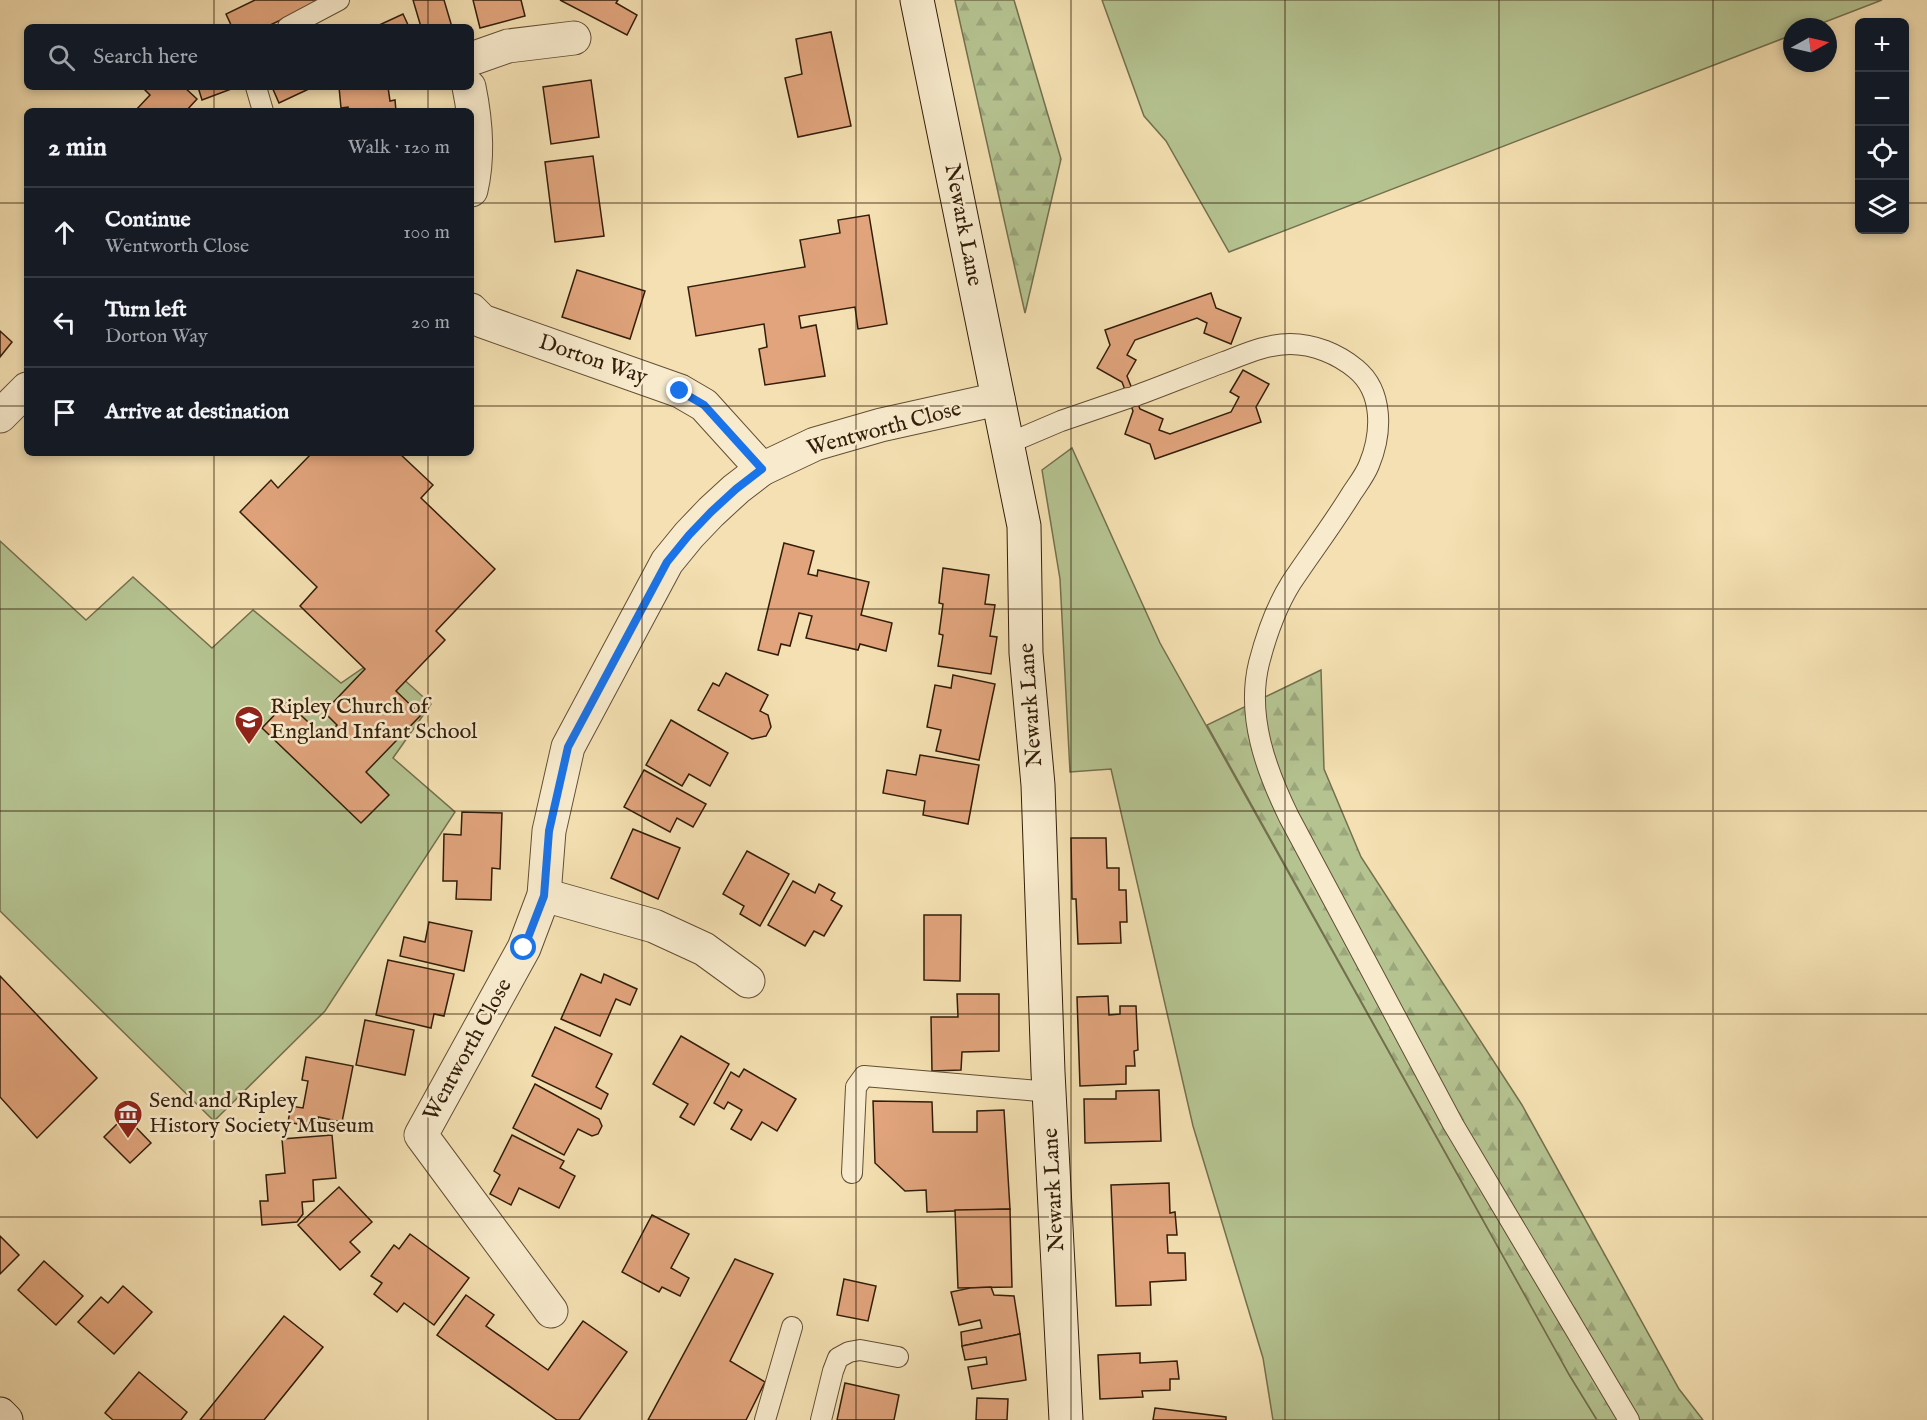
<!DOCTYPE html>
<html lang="en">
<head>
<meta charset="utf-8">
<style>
	:root { --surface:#171b24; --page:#20242c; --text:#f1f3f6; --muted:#9ea1a6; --line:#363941 }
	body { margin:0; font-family:"IM FELL English",serif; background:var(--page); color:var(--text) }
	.controls { position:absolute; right:18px; top:18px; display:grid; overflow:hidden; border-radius:9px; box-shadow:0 3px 9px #0003 }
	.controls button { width:54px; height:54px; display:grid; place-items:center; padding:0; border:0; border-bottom:2px solid var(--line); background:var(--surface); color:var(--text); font:30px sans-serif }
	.compass { position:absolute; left:1783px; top:18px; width:54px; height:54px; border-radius:50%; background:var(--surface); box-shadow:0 3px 9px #0003; rotate:82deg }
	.stop { position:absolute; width:18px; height:18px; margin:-14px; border:4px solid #1a73e8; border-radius:50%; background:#fff }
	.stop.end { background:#1a73e8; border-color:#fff; box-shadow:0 2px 6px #0008 }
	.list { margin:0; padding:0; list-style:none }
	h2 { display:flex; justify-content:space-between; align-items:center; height:78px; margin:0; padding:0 24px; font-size:26px }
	h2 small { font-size:20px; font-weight:400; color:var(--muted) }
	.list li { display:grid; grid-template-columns:39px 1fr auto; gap:18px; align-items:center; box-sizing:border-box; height:90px; padding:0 24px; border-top:2px solid var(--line) }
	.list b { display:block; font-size:22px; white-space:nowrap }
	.list p { margin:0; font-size:20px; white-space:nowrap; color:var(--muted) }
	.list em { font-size:20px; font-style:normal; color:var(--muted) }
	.icon { flex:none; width:33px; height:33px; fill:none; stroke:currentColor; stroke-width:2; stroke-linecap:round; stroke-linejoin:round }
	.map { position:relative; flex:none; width:1927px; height:1420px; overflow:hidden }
	.search { position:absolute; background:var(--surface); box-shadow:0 3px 9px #0003; left:24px; top:24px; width:450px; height:66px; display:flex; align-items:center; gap:15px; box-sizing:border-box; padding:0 21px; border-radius:9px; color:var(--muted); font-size:22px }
	.panel { position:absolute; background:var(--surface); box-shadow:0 3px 9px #0003; left:24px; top:108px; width:450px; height:348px; border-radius:9px }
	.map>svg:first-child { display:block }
	.green { fill:#b5c391; stroke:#74704e; stroke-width:1.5 }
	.forest { fill:url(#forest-firs); stroke:#74704e; stroke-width:1.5 }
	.building { fill:#e1a47c; stroke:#321d0a; stroke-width:1.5 }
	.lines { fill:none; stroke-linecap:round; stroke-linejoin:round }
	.service-casing { stroke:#624e34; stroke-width:22 }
	.minor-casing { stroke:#624e34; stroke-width:35 }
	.secondary-casing { stroke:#321d0a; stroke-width:35 }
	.service { stroke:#f8ebcd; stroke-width:20 }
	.minor { stroke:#f8ebcd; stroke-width:33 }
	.secondary { stroke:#f8ebcd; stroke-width:33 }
	.route { stroke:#1a73e8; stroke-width:8 }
	.grid { fill:none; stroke:#321d0a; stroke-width:1.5; stroke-opacity:0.55 }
	.labels { text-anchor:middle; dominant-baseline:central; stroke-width:5; stroke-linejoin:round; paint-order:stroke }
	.street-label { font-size:22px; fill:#321d0a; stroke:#f8ebcd }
	.poi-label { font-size:22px; fill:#321d0a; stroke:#f8ebcd; text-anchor:start }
</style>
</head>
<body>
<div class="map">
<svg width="1927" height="1420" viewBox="0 0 1927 1420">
	<defs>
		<pattern id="forest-firs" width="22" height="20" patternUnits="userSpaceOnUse" patternTransform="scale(1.5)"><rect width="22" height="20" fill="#b5c391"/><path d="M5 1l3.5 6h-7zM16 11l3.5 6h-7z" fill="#9ca77c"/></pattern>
	</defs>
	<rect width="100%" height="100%" fill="#f4e0b2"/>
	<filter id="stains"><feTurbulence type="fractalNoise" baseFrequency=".00333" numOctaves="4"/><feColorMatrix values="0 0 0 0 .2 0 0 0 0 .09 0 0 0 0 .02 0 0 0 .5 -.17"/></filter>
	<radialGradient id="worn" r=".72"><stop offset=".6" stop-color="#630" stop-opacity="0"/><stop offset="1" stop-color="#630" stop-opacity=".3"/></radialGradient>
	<!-- green -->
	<g class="green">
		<polygon points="1102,0 1882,0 1812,27 1792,27 1792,35 1229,252 1166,141 1144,116"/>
		<polygon points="1072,448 1160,643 1570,1376 1597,1420 1273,1420 1263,1358 1193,1126 1111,769 1070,772 1060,579 1042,470"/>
		<polygon points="0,541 86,620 133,577 212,648 253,610 341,683 379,657 431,704 393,758 455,812 325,1011 214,1121 0,911"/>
	</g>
	<!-- forest -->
	<g class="forest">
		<polygon points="955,0 1014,0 1061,159 1025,313"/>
		<polygon points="1321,670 1324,769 1361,857 1522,1105 1679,1389 1703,1420 1597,1420 1570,1376 1207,725"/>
	</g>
	<!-- building -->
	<g class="building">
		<polygon points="255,0 323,0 266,27 232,27 226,14"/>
		<polygon points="413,0 444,0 452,27 421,27"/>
		<polygon points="473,0 521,0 525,16 480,28"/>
		<polygon points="560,0 618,0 616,3 637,15 627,35"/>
		<polygon points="403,14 409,27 375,27"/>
		<polygon points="831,32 851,126 798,137 785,78 802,74 796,39"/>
		<polygon points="591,80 599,137 551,144 543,87"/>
		<polygon points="142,87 184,87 197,99 186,111 135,111 150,95"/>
		<polygon points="198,87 233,87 234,88 202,100"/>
		<polygon points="272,87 313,87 279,103"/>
		<polygon points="339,87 388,87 390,101 395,100 396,111 349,111 348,107 341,108"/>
		<polygon points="593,156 604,236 555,242 545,162"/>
		<polygon points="869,215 887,324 858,329 855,307 799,316 801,328 816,325 825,376 765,385 759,349 767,347 764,324 696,336 688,287 805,267 800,240 840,233 838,220"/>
		<polygon points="577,270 645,291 630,339 562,317"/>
		<polygon points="1211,293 1216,308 1241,318 1231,344 1204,333 1207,323 1197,318 1135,340 1127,355 1136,360 1127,376 1140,409 1163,419 1159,430 1170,434 1231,412 1239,397 1230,392 1243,370 1269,384 1256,407 1261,422 1155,459 1150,444 1125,434 1133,411 1122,382 1097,368 1110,345 1105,330"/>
		<polygon points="0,331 12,342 0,357"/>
		<polygon points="312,453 399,453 433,485 421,498 495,569 436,631 445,640 396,691 421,715 366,772 389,795 361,823 262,728 287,702 325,738 337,725 324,712 365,669 300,606 317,587 240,512 271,480 278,488"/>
		<polygon points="784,543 814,551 808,574 817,576 818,570 869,582 861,615 892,623 886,651 860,644 858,650 806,638 812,616 799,613 790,646 781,644 778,655 758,650"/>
		<polygon points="943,568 989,575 985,604 995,605 990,636 997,637 991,674 938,666 943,635 939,634 943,604 939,603"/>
		<polygon points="726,673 768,695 760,711 768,715 771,727 766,736 752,739 698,710 713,683 719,686"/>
		<polygon points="953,675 995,684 979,760 936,751 941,730 927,727 935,685 951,688"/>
		<polygon points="671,720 728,753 710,786 689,774 682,786 646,765"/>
		<polygon points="920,755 979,765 968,824 923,815 925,801 883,793 887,770 916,775"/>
		<polygon points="644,770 706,804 693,827 677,818 670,832 624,807"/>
		<polygon points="462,812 502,813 500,869 492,868 491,900 456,899 457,881 443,881 444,834 461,835"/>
		<polygon points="633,829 680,848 658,899 611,878"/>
		<polygon points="1071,838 1106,838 1107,868 1119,868 1119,890 1126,890 1127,922 1120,922 1121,943 1078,944 1076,899 1072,899"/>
		<polygon points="747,851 789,874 760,926 740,914 744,906 723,894"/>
		<polygon points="793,881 815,893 819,884 835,893 831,900 842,906 824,936 814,931 805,946 768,925"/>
		<polygon points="924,915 961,915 960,981 924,980"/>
		<polygon points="429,922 472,931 464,971 400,956 404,937 425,942"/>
		<polygon points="388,960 454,974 444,1016 434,1014 431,1028 376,1015"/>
		<polygon points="581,974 601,983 604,974 637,989 630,1005 616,999 600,1036 561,1019"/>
		<polygon points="0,976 97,1078 37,1138 0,1097"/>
		<polygon points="957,994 999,994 999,1051 962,1052 961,1070 932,1071 931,1017 958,1017"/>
		<polygon points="1108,996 1109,1015 1120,1014 1120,1006 1136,1006 1138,1050 1134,1051 1135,1066 1126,1066 1126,1084 1080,1086 1077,997"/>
		<polygon points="365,1020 414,1030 405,1075 356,1065"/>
		<polygon points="555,1027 612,1054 596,1087 608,1094 601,1109 532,1076"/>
		<polygon points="681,1036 729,1064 694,1125 680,1117 688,1104 653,1084"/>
		<polygon points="306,1057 353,1066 342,1122 318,1117 316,1128 288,1122 291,1106 303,1108 308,1081 302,1080"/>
		<polygon points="744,1069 796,1099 777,1131 762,1122 751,1140 731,1129 742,1110 728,1102 724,1109 714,1103 731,1072 739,1077"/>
		<polygon points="535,1084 599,1119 602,1126 598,1134 592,1136 578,1129 564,1155 513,1128"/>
		<polygon points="1159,1090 1161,1141 1085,1143 1084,1099 1116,1099 1116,1091"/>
		<polygon points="873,1101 932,1102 933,1132 977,1132 977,1111 1004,1110 1010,1209 927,1212 926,1190 905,1191 875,1163"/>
		<polygon points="125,1116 151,1143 130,1163 104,1137"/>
		<polygon points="332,1135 336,1178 313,1180 314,1201 302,1202 303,1214 297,1222 262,1225 260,1201 268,1201 266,1175 285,1173 282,1139"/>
		<polygon points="512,1135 564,1161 560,1168 575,1176 559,1208 519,1188 511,1205 490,1194 500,1175 494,1171"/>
		<polygon points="1169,1183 1170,1213 1175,1212 1177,1235 1167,1235 1168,1253 1185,1253 1186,1280 1150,1282 1151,1305 1116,1306 1111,1185"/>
		<polygon points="339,1187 372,1222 350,1242 360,1252 340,1270 298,1225"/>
		<polygon points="1010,1209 1012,1287 958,1288 955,1210"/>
		<polygon points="652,1215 689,1234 671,1268 689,1278 680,1296 662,1287 659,1292 622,1272"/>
		<polygon points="410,1234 469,1278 434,1325 404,1303 397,1312 374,1294 382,1283 371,1276 394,1245 399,1249"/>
		<polygon points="0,1236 19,1255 0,1274"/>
		<polygon points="735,1259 773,1274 730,1361 765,1382 746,1420 648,1420"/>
		<polygon points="44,1261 83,1296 56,1325 18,1290"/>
		<polygon points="844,1279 876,1286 868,1321 837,1315"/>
		<polygon points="123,1286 152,1312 114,1354 78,1322 101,1297 108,1303"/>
		<polygon points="991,1287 994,1295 1014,1296 1020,1334 962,1346 961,1332 982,1328 980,1320 959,1325 951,1292 970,1288"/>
		<polygon points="466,1295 494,1315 486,1326 548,1370 583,1321 627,1352 579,1420 557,1420 437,1335"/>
		<polygon points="284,1316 323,1347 264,1420 200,1420"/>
		<polygon points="1020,1334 1026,1380 972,1389 968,1367 987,1364 986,1357 965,1360 962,1346"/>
		<polygon points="1140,1353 1140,1363 1177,1361 1179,1379 1170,1379 1170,1390 1142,1391 1143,1397 1100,1399 1098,1355"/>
		<polygon points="139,1372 187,1412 181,1420 113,1420 105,1413"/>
		<polygon points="845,1383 899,1395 894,1420 837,1420"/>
		<polygon points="977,1398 1008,1399 1007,1420 976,1420"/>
		<polygon points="1155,1408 1226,1417 1226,1420 1153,1420"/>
	</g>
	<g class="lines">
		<!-- service casing -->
		<g class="service-casing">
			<g id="service">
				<polyline points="288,27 339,0"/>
				<polyline points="256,87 263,111"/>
				<path d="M1135,396C1165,385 1194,373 1224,362C1245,354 1267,344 1290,344C1314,344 1338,354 1356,369C1384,392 1382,434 1369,465C1365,475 1358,484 1352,493C1333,524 1311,553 1291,583C1276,607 1266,636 1259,663C1246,716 1266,770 1289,817L1453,1124L1629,1420"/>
				<polyline points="1007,444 1061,421 1128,398"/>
				<polyline points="852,1173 856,1087 864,1076 1050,1092"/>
				<polyline points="765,1420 792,1327"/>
				<polyline points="821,1420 833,1371 838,1358 849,1352 860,1350 898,1357"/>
			</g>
		</g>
		<!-- minor casing -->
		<g class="minor-casing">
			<g id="minor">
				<polyline points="471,59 508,46 574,38"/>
				<path d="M469,87C476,121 479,156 471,190"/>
				<polyline points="471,310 482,321 680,391 704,405 762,469"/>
				<polyline points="0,416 27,389"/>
				<polyline points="544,895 654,926 704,949 748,981"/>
				<polyline points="551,1311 421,1135 524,948 544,895 549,831 568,747 667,562 689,535 711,512 736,489 762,469 815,444 881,425 998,399"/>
			</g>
		</g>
		<!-- secondary casing -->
		<g class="secondary-casing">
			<g id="secondary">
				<polyline points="917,0 1024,526 1026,653 1038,785 1048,1072 1066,1420"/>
				<polyline points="0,1414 6,1420"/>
			</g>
		</g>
		<!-- service -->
		<use href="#service" class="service"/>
		<!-- minor -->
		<use href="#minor" class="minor"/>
		<!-- secondary -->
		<use href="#secondary" class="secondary"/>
	</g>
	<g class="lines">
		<!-- route -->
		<polyline class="route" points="524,948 544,896 549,831 568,747 667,562 689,535 711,512 736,489 762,469 704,405 680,391"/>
	</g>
	<!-- grid -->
	<path class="grid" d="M214,0V27M428,0V27M642,0V1420M856,0V1420M1071,0V1420M1285,0V1420M1499,0V1420M1713,0V1420M214,87V111M428,87V111M0,203H27M471,203H1860M1904,203H1927M0,406H27M471,406H1927M214,453V1420M428,453V1420M0,609H1927M0,811H1927M0,1014H1927M0,1217H1927"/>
	<!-- icons -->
	<defs>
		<g id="school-pin" transform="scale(1.5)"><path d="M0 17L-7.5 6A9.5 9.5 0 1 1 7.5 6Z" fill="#8f2418" stroke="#f8ebcd"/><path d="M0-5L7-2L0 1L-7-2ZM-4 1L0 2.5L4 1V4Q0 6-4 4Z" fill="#fff"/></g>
		<g id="museum-pin" transform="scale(1.5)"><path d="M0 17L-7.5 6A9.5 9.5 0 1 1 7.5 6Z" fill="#8f2418" stroke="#f8ebcd"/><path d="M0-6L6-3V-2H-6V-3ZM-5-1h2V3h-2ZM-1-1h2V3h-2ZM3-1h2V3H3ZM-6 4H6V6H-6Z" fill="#fff"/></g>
	</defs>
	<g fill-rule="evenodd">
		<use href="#school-pin" x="249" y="720"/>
		<use href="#museum-pin" x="128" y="1114"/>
	</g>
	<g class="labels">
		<!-- street labels -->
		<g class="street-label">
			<text transform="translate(963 225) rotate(79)">Newark Lane</text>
			<text transform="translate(593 360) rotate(19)">Dorton Way</text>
			<text transform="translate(884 429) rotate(-15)">Wentworth Close</text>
			<text transform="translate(1031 705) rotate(-94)">Newark Lane</text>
			<text transform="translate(468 1050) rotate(-61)">Wentworth Close</text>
			<text transform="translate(1054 1190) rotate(-93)">Newark Lane</text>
		</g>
		<!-- poi labels -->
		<g class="poi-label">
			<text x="270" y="707">Ripley Church of<tspan x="270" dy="25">England Infant School</tspan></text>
			<text x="149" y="1101">Send and Ripley<tspan x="149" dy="25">History Society Museum</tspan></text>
		</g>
	</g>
	<rect width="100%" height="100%" filter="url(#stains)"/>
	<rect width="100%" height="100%" fill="url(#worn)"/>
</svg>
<div class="controls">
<button>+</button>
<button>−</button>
<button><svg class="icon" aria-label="locate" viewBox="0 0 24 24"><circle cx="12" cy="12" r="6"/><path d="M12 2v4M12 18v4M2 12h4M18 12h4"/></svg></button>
<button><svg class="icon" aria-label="layers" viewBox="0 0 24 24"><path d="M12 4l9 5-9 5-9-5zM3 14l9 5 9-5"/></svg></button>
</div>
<svg class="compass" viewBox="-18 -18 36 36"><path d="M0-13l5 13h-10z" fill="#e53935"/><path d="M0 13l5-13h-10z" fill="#9ea1a6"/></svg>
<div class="stop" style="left:524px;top:948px"></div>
<div class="stop end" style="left:680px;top:391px"></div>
<div class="search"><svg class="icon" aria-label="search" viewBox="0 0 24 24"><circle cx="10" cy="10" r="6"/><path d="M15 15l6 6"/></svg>Search here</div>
<section class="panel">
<h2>2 min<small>Walk · 120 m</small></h2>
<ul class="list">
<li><svg class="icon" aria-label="ahead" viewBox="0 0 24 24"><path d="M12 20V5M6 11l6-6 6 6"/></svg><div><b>Continue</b><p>Wentworth Close</p></div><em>100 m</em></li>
<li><svg class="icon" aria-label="left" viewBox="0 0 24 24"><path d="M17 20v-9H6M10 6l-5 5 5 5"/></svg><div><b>Turn left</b><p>Dorton Way</p></div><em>20 m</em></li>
<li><svg class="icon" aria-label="arrive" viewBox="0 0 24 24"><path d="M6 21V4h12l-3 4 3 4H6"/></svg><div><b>Arrive at destination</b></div></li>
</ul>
</section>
</div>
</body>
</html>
